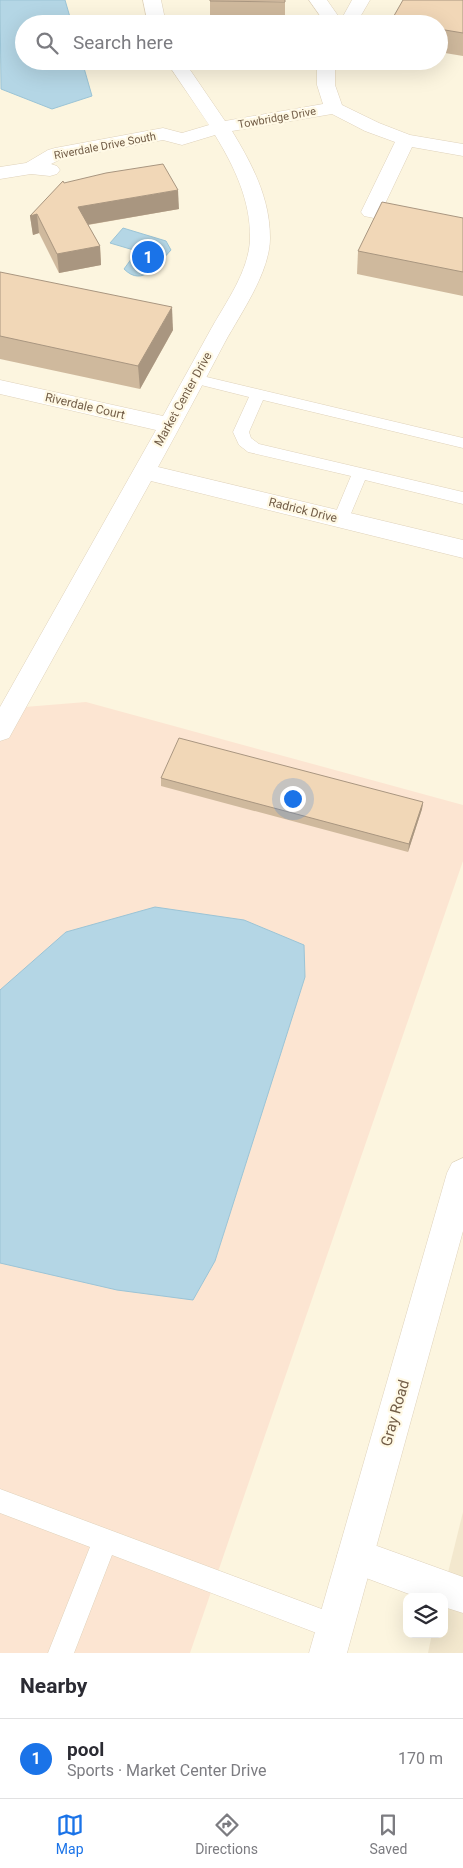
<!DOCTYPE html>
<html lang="en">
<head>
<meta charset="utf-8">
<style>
	:root { --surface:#fff; --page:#f7f7f7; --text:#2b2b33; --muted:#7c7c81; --line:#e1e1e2; --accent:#1a73e8 }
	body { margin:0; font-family:Roboto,sans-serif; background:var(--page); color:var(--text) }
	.controls { position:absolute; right:15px; bottom:15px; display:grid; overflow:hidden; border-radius:10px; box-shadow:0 5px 20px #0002 }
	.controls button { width:45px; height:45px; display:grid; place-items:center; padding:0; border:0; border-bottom:1px solid var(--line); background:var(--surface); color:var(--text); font:25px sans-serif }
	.you { position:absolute; left:292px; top:798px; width:18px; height:18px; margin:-12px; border:4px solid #fff; border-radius:50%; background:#1a73e8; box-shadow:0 0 0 8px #1a73e833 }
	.badge { display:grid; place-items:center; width:32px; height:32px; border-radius:50%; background:var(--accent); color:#fff; font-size:16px; font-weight:700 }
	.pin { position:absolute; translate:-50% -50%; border:2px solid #fff; box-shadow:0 1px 5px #0006 }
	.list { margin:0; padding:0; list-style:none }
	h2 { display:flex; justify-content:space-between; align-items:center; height:65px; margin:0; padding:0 20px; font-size:21px }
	h2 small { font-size:16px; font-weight:400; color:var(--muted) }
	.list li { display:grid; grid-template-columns:32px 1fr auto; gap:15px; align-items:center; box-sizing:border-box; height:80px; padding:0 20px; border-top:1px solid var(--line) }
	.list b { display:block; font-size:19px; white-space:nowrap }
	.list p { margin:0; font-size:16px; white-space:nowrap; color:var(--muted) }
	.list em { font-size:16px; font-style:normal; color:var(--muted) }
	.icon { flex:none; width:28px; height:28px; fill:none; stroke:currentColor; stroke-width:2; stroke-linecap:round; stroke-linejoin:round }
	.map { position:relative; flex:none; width:463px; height:1653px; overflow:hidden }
	.search { position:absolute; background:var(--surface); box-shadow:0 5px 20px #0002; left:15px; right:15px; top:15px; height:55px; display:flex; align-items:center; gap:12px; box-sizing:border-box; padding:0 18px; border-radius:28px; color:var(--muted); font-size:19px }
	.sheet { height:145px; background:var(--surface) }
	nav { display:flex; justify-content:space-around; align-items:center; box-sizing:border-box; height:70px; border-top:1px solid var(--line); background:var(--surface); font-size:14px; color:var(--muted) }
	nav a { display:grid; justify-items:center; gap:2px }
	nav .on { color:var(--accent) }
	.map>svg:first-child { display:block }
	.residential { fill:#f3e8ce }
	.commercial { fill:#fce5d2 }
	.water { fill:#b4d6e5; stroke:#9bc4d6 }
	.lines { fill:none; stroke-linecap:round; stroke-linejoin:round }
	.service-casing { stroke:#dfd2bb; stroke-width:1 }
	.minor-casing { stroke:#dfd2bb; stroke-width:1 }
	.tertiary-casing { stroke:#dfd2bb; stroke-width:1 }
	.service { fill:#fff; fill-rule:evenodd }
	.minor { fill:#fff; fill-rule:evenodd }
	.tertiary { fill:#fff; fill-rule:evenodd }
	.wall { fill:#cfb99d }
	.shaded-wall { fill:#a99680 }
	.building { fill:#f1d7b7; stroke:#a99680 }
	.labels { text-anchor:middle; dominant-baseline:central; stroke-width:4.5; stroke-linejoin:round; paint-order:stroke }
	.far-street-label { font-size:11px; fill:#725d47; stroke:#fff9e5 }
	.street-label { font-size:12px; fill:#725d47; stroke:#fff9e5 }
	.near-street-label { font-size:15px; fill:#725d47; stroke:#fff9e5 }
</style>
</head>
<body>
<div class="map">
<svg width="463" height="1653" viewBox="0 0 463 1653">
	<rect width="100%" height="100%" fill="#fcf5df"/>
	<!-- residential -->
	<polygon class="residential" points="463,1512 463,1653 428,1653 432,1634 444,1634 444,1597 442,1597"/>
	<!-- commercial -->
	<polygon class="commercial" points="86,702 463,805 463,861 190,1653 0,1653 0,709"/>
	<!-- water -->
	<g class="water">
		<polygon points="0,0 65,0 72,24 24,24 24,61 82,61 92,96 52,109 1,89"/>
		<path d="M123,228L166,241L171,250C158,264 143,288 124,269L137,251L110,243Z"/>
		<polygon points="155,907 244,920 304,945 305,977 215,1261 193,1300 117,1290 0,1263 0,990 66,932"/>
	</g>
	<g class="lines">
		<!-- service casing -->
		<g class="service-casing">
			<g id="service">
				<polygon points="194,374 463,438 463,448 263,400 249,432 251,438 259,444 463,492 463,504 365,480 347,523 341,525 335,523 333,519 351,476 248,452 239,445 233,432 249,397 189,382 187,379 189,376"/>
				<polygon points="0,1489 335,1614 344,1618 348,1627 344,1636 335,1640 112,1555 74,1653 48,1653 90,1547 0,1513"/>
			</g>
		</g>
		<!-- minor casing -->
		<g class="minor-casing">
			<g id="minor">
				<polygon points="143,0 161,0 166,24 148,24"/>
				<polygon points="309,0 327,0 341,20 352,0 370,0 356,24 326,24"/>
				<path d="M166,61H184L225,121L323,104L317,85V61H335V85L342,105L379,123L410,135L463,144V156L412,147L383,208L463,224V236L364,216L361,212L395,142L365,131L332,114L232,131C252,164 270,198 270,238C270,272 241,313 225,342C203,384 181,425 158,467L463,540V558L151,481L9,738L0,741V707L156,430L0,394V380L163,416C179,387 195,358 211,329C226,302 249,271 250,239C251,201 234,166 215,135L182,145L163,140L61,159L51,164L57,166L60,170L57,174L50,176L31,174L0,179V167L26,163L48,150L55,148L163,128L182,133L209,125Z"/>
				<polygon points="355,1538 463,1577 463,1613 444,1607 444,1597 417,1597 342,1569 337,1556 342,1543"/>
			</g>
		</g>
		<!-- tertiary casing -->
		<g class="tertiary-casing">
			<polygon id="tertiary" points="463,1158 463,1231 347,1653 309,1653 447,1173 452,1163"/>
		</g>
		<!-- service -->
		<use href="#service" class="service"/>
		<!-- minor -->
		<use href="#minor" class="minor"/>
		<!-- tertiary -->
		<use href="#tertiary" class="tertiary"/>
	</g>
	<!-- wall -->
	<g class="wall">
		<polygon points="210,0 285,2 285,24 210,23"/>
		<polygon points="463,0 463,56 439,52 439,24 391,24 391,21"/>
		<polygon points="64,183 179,209 88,225 100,246 101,265 59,273 39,233 33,235 30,216"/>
		<polygon points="463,218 463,296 357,274 358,251"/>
		<polygon points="0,272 173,330 140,389 0,359"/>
		<polygon points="161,778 423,802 422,809 408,852 161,786"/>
	</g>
	<!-- shaded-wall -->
	<g class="shaded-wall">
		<polygon points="178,190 179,209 80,226 78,207"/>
		<polygon points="37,214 39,233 33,235 30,216"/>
		<polygon points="100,246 101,265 59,273 57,254"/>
		<polygon points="172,307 173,330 140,389 138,366"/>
		<polygon points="423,802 422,809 408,852 409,844"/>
	</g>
	<!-- building -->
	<g class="building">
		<polygon points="210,0 285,0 285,2 210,1"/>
		<polygon points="403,0 463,0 463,33 439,29 439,24 410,24 391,21"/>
		<polygon points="163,164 178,190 78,207 100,246 57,254 37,214 30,216 63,181 64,183 106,173"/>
		<polygon points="382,202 463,218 463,272 358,251"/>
		<polygon points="0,272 172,307 138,366 0,336"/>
		<polygon points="179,738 423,802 409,844 161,778"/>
	</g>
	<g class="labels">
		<!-- far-street labels -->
		<g class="far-street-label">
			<text transform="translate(277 118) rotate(-10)">Towbridge Drive</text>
			<text transform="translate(105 146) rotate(-11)">Riverdale Drive South</text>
		</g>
		<!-- street labels -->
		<g class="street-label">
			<text transform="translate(183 399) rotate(-61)">Market Center Drive</text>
			<text transform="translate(85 406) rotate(13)">Riverdale Court</text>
			<text transform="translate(303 510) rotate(14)">Radrick Drive</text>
		</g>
		<!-- near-street labels -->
		<g class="near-street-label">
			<text transform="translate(395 1413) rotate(-74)">Gray Road</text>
		</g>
	</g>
</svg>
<div class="controls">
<button><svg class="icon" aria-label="layers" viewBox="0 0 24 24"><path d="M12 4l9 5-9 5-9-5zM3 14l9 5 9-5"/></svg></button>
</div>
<div class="you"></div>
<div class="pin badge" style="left:148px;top:257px">1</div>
<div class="search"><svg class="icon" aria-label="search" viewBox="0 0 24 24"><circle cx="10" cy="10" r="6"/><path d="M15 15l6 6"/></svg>Search here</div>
</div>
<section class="sheet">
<h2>Nearby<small></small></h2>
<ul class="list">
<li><span class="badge">1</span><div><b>pool</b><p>Sports · Market Center Drive</p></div><em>170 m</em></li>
</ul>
</section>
<nav>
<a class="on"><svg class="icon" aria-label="map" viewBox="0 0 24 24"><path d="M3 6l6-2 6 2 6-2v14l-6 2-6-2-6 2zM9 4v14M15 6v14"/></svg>Map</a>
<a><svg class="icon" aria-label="directions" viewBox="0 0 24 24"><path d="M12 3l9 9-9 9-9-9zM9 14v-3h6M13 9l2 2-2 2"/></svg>Directions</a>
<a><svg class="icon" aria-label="saved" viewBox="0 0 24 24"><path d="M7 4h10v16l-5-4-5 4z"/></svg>Saved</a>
</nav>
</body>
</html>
